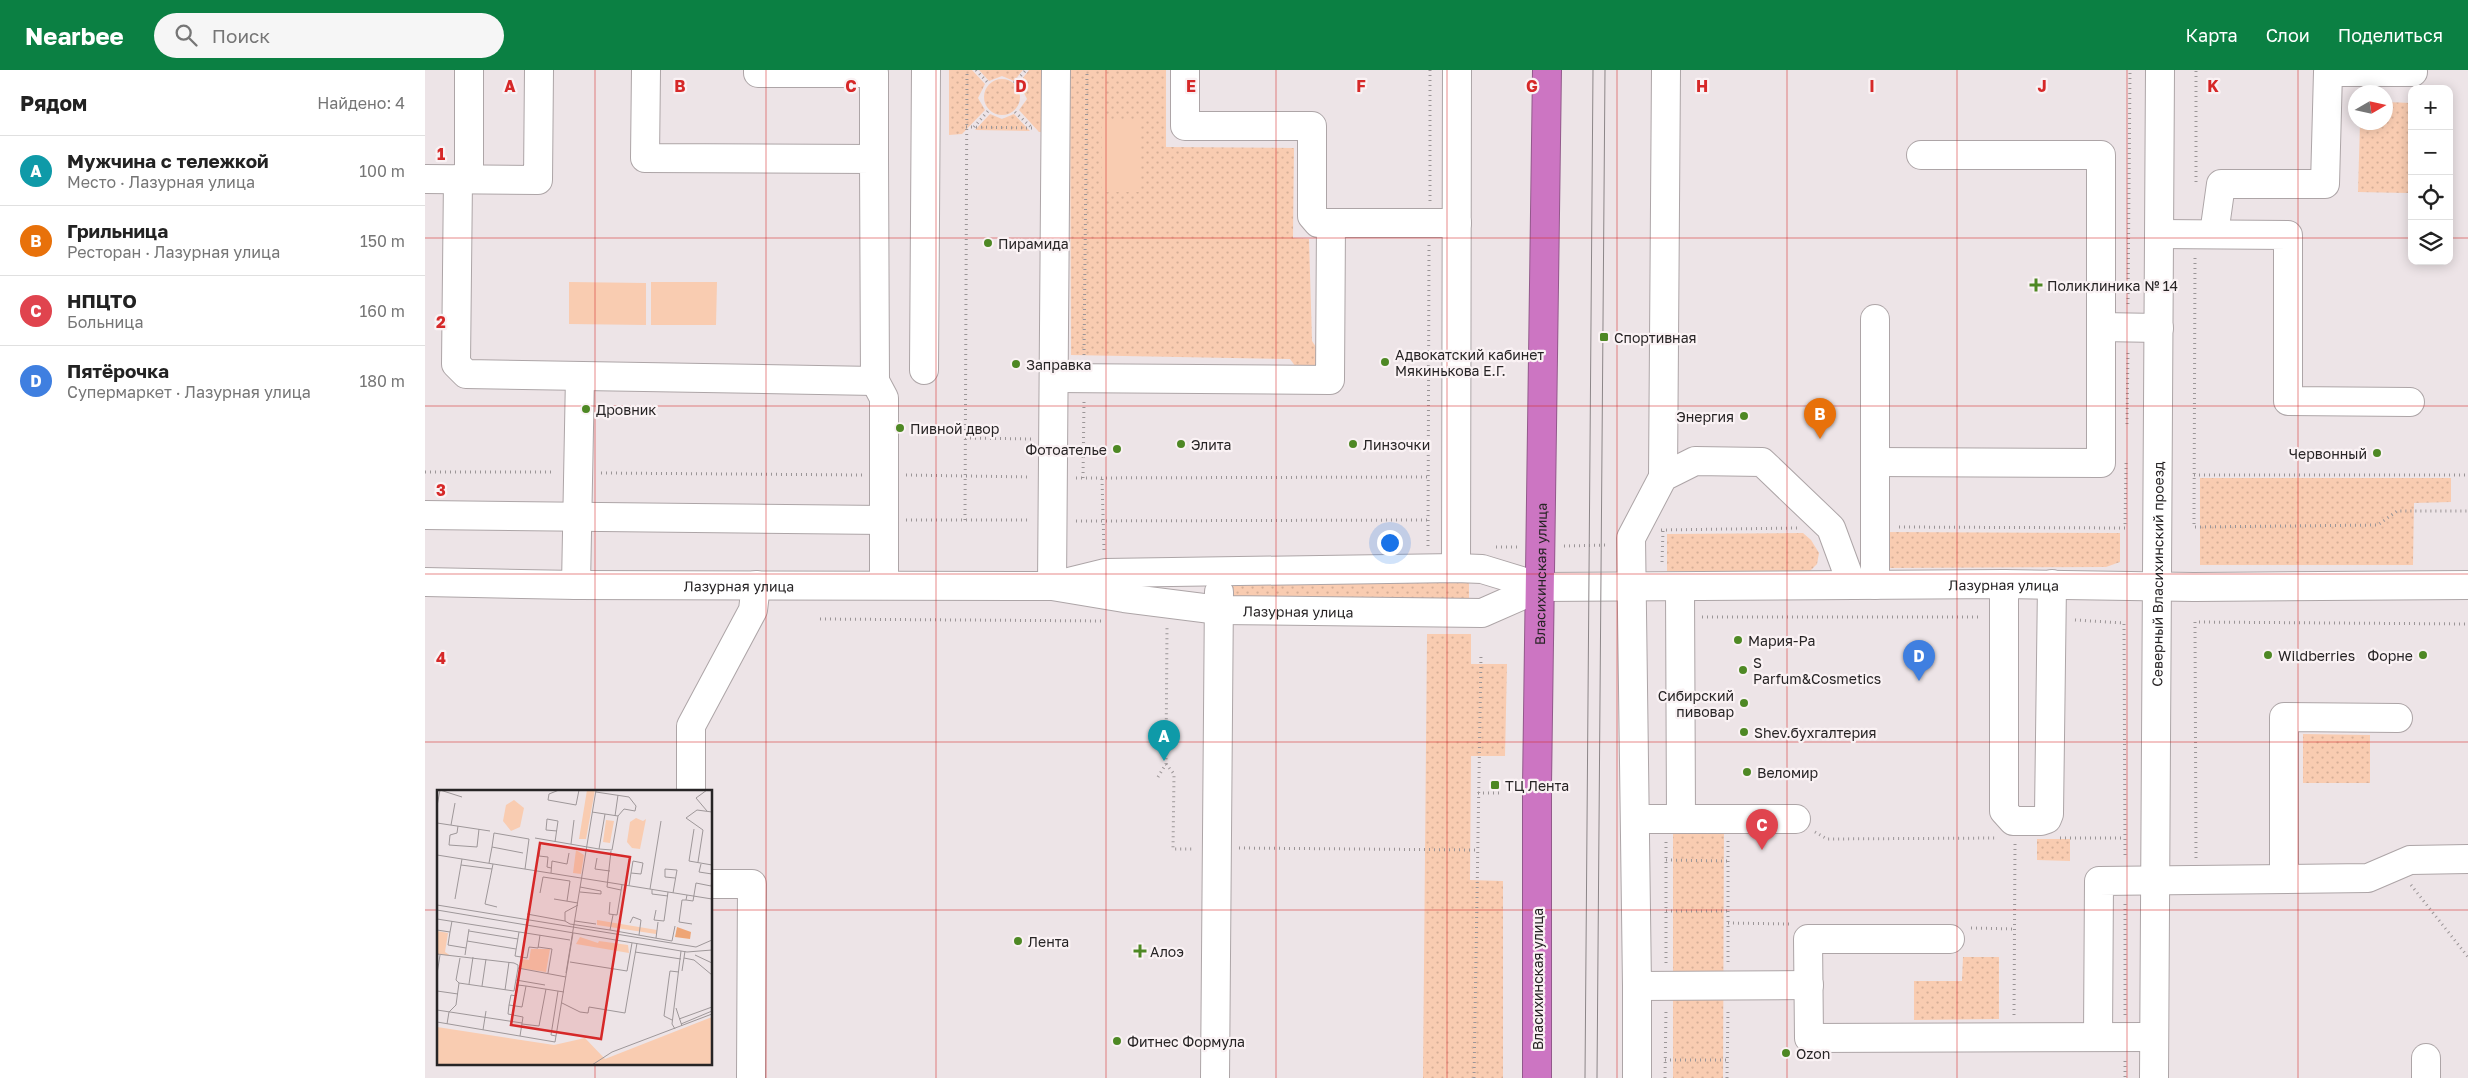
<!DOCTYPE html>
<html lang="ru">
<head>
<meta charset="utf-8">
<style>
	:root { --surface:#fff; --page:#f6f6f6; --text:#222; --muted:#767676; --line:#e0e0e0; --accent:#0b8043 }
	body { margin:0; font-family:"Golos Text",sans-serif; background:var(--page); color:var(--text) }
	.controls { position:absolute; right:15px; top:15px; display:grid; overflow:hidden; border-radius:10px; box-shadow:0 2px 12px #0003 }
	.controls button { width:45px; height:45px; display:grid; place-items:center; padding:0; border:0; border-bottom:1px solid var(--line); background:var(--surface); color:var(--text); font:25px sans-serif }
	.compass { position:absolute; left:1923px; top:15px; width:45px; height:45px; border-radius:50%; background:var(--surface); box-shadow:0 2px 12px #0003; rotate:81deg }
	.you { position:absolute; left:964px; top:472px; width:18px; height:18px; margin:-12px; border:4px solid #fff; border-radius:50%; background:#1a73e8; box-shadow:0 0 0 8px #1a73e833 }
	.badge { display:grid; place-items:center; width:32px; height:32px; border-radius:50%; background:var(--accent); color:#fff; font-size:16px; font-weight:700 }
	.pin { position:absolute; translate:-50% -41px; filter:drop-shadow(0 1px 2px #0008) }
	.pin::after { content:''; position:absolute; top:26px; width:18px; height:15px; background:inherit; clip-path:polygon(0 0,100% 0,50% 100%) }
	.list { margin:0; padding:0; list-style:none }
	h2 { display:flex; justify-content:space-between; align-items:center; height:65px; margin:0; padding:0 20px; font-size:21px }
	h2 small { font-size:16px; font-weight:400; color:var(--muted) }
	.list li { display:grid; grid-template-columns:32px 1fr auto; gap:15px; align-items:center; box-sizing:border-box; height:70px; padding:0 20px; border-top:1px solid var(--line) }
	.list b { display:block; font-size:19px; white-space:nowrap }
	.list p { margin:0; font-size:16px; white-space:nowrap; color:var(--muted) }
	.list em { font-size:16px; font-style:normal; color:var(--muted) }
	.icon { flex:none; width:28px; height:28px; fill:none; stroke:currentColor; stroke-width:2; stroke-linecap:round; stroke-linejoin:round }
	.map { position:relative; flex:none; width:2043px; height:1008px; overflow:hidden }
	header { display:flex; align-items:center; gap:30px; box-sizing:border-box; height:70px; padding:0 25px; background:var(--accent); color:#fff }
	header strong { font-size:24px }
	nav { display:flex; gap:28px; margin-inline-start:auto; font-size:18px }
	.search { width:350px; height:45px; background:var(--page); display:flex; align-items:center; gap:12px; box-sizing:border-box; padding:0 18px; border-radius:28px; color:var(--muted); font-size:19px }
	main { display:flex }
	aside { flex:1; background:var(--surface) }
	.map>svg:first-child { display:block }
	.grass { fill:url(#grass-dots) }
	.pitch { fill:#f9ccb1 }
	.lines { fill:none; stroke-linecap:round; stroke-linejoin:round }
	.minor-casing { stroke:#ada5a7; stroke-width:30 }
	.highway-casing { stroke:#92598b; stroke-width:30 }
	.path { stroke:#9b9597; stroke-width:3; stroke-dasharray:1 4; stroke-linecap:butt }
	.minor { stroke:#fff; stroke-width:28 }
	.highway { stroke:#cc75c2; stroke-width:28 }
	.tram { stroke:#8c8688; stroke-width:1 }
	.grid { fill:none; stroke:#d62828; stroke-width:1; stroke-opacity:0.55 }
	.poi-dot { fill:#4e8824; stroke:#faf2f4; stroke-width:2 }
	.labels { text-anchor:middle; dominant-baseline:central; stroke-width:4.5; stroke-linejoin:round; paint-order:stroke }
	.poi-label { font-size:14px; fill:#272425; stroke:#faf2f4; text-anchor:start }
	.street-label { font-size:14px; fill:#272425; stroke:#faf2f4 }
	.inset-road { fill:none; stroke:#9e9799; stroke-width:1 }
	.view { fill:#d62828; fill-opacity:0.15; stroke:#d62828; stroke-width:2.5 }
	.inset-edge { fill:none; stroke:#272425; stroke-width:2.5 }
	.grid-label { font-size:16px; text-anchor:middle; font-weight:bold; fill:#d62828; stroke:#faf2f4; stroke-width:4.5; stroke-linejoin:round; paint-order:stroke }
</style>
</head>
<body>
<header>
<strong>Nearbee</strong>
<div class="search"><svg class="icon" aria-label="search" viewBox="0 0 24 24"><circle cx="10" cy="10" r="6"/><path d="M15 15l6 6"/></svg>Поиск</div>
<nav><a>Карта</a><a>Слои</a><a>Поделиться</a></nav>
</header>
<main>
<aside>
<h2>Рядом<small>Найдено: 4</small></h2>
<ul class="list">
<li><span class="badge" style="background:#0f9aa8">A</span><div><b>Мужчина с тележкой</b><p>Место · Лазурная улица</p></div><em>100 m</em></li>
<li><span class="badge" style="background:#e8710a">B</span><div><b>Грильница</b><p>Ресторан · Лазурная улица</p></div><em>150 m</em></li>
<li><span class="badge" style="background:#e0444e">C</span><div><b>НПЦТО</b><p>Больница</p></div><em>160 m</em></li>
<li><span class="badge" style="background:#3f7fe0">D</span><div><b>Пятёрочка</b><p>Супермаркет · Лазурная улица</p></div><em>180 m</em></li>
</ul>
</aside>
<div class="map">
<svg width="2043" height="1008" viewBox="0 0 2043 1008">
	<defs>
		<pattern id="grass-dots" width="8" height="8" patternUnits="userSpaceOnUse" patternTransform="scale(1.25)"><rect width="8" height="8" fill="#f9ccb1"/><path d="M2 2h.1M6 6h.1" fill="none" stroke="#d5af98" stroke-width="1.8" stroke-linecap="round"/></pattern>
	</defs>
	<rect width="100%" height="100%" fill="#ede4e7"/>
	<!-- grass -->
	<g class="grass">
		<polygon points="524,0 547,0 560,14 553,28 560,40 537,64 524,65"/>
		<polygon points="554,0 598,0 589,11 577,6 564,11"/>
		<polygon points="604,0 619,0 618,62 614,62 594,40 602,29 594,13"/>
		<polygon points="637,0 741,0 741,77 869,78 868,168 884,169 887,271 898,287 890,301 874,301 865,289 646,285 645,13"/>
		<circle cx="577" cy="27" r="18"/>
		<polygon points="1961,32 1986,33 1983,123 1933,122 1935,53 1960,52"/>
		<polygon points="565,44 577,49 589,44 605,61 550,60"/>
		<polygon points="1775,408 2026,408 2026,432 1989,433 1988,495 1775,495"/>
		<polygon points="1456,462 1695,463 1695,492 1681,497 1456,498"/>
		<polygon points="1378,463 1386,470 1394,483 1392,494 1385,501 1242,501 1242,464"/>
		<polygon points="1044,509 1044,530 806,528 805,513"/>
		<polygon points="1002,564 1046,564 1046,594 1082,594 1080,686 1046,686 1045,810 1078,811 1078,1008 998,1008"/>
		<polygon points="1878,664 1945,665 1945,713 1878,713"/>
		<polygon points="1248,757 1299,757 1298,1008 1248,1008"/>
		<polygon points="1612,769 1645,769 1645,791 1612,790"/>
		<polygon points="1538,887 1574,887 1574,949 1489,950 1489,911 1537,911"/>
	</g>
	<!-- pitch -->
	<g class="pitch">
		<rect x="677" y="49" width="38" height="73"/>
		<polygon points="144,212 221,213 221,255 144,254"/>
		<polygon points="226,212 292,212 291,255 226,255"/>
	</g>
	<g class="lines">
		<!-- minor casing -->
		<g class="minor-casing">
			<g id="minor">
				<polyline points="221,0 220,88 449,89 450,311 459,328 459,515"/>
				<polyline points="333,0 333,3 449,3 449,89"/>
				<polyline points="760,0 760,56 887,56 887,146 893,153 1032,153"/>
				<polyline points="0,109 113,110 114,0"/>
				<polyline points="33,109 31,294 41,304 450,311"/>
				<polyline points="44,109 44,0"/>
				<polyline points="1735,164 1863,165 1863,331 1985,332"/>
				<polyline points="1789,164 1796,114 1900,114 1903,2 1988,2"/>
				<polyline points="1676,257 1734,258"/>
				<polyline points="499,300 501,0"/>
				<polyline points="629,308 905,310 906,153"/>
				<polyline points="1450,392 1676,393 1676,85 1496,85"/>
				<polyline points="1238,407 1241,0"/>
				<polyline points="0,445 459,450"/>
				<polyline points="1031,498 1032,0"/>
				<path id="s1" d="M0,512L151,515L627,516L699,528L794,540L1057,543L1116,517"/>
				<polyline points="1579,514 1579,741 1588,751 1616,751 1622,749 1624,744 1627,514"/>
				<polyline points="151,515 155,306"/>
				<polyline points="1450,515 1450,249"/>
				<path id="s2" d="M627,516L680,503L1031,498L1057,499L1116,517L1579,514L1769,517L2043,515"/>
				<polyline points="627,516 631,0"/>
				<polyline points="1255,518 1256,749"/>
				<polyline points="266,722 266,656 328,540 331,515"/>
				<polyline points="1211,749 1371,749"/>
				<polyline points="1859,809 1859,647 1973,648"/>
				<polyline points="286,814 327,814 326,1008"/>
				<polyline points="1525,869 1383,869 1384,968 1729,967"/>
				<polyline points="1384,915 1212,916 1206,468 1238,407 1270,391 1337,392 1406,458 1427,515"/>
				<polyline points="1212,916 1212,1008"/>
				<polyline points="1673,967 1674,811 1943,808 1985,790 2043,789"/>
				<polyline points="2001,988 2001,1008"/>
				<polyline points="790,1008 794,522"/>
				<path id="s3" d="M1729,1008L1735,0"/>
			</g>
		</g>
		<!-- highway casing -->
		<g class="highway-casing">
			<g id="highway">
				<path id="s4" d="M1112,1008V716L1122,0"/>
			</g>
		</g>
		<!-- path -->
		<g class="path">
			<polyline points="551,0 563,13"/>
			<polyline points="589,13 601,0"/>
			<polyline points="590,42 606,57"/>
			<polyline points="541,57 608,58"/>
			<polyline points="549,57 563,41"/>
			<polyline points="1771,112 1771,0"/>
			<polyline points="1005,131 1005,0"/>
			<polyline points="1770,188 1769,457 1953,455 1972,441 2043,441"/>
			<polyline points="1703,234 1705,0"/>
			<polyline points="659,285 662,0"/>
			<polyline points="1702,354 1703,281"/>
			<polyline points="540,368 607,369"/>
			<polyline points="0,402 130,402"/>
			<polyline points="176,403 437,405"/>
			<polyline points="481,405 605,407"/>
			<polyline points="1769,405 2043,405"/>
			<polyline points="651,408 1003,407"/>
			<polyline points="658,408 659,331"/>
			<polyline points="677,409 679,480"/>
			<polyline points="481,450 605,450"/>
			<polyline points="540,450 542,0"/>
			<polyline points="651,451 1003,450"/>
			<polyline points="1474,457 1700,458 1701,393"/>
			<polyline points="1236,460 1372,458"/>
			<polyline points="1003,476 1004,175"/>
			<polyline points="1139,476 1182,475"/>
			<polyline points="1071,477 1092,477"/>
			<polyline points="1237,492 1238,461"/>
			<polyline points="1277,547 1556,547"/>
			<polyline points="395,549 680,551"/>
			<polyline points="1650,550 1699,553 1700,787"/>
			<polyline points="741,694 749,704 748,779 770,779"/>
			<polyline points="733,707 741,694 742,557"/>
			<polyline points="1053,723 1074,723"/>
			<polyline points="1390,762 1402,769 1572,768"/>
			<polyline points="1635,768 1700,768"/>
			<polyline points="1241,772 1241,893"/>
			<polyline points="814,778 1053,780"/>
			<polyline points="1771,788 1770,552 2043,554"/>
			<polyline points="1241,790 1303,791"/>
			<polyline points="1986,815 2043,887"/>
			<polyline points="1241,841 1303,841"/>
			<polyline points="1303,853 1365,854"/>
			<polyline points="1546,858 1589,859"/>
			<polyline points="1303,892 1303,771"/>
			<polyline points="1589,945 1590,774"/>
			<polyline points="1700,945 1700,834"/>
			<polyline points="1240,990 1302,990"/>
			<polyline points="1700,991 1700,1008"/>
			<polyline points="1049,1008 1056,584"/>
			<polyline points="1240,1008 1241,939"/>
			<polyline points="1302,1008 1303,939"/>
		</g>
		<!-- minor -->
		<use href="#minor" class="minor"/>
		<!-- highway -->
		<use href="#highway" class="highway"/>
		<!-- tram -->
		<g class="tram">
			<polyline points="1160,1008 1168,0"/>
			<polyline points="1172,1008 1180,0"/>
		</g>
	</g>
	<!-- grid -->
	<path class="grid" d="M170,0V722M341,0V1008M511,0V1008M681,0V1008M851,0V1008M1022,0V1008M1192,0V1008M1362,0V1008M1532,0V1008M1702,0V1008M1873,0V1008M0,168H1987M2024,168H2043M0,336H2043M0,504H2043M0,672H2043M0,840H14M286,840H2043M170,994V1008"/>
	<!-- markers -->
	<g class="poi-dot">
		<circle cx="563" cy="173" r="5"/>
		<path d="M1608.5 207.5h5v5h5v5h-5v5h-5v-5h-5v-5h5z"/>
		<rect x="1174" y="262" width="10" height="10" rx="2.5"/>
		<circle cx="960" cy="292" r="5"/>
		<circle cx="591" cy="294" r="5"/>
		<circle cx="161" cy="339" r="5"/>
		<circle cx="1319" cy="346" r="5"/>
		<circle cx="475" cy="358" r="5"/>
		<circle cx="756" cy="374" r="5"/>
		<circle cx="928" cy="374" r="5"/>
		<circle cx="692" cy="379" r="5"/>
		<circle cx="1952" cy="383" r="5"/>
		<circle cx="1313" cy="570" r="5"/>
		<circle cx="1843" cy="585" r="5"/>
		<circle cx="1998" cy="585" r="5"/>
		<circle cx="1318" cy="600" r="5"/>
		<circle cx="1319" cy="633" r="5"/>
		<circle cx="1319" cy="662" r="5"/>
		<circle cx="1322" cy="702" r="5"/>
		<rect x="1065" y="710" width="10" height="10" rx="2.5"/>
		<circle cx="593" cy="871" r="5"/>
		<path d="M712.5 873.5h5v5h5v5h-5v5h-5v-5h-5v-5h5z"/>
		<circle cx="692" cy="971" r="5"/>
		<circle cx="1361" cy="983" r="5"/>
	</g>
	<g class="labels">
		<!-- poi labels -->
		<g class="poi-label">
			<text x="573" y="173">Пирамида</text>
			<text x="1622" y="215">Поликлиника № 14</text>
			<text x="1189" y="267">Спортивная</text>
			<text x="970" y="284">Адвокатский кабинет<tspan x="970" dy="16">Мякинькова Е.Г.</tspan></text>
			<text x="601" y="294">Заправка</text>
			<text x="171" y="339">Дровник</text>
			<text x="1309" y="346" text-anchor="end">Энергия</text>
			<text x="485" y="358">Пивной двор</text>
			<text x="766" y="374">Элита</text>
			<text x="938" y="374">Линзочки</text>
			<text x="682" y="379" text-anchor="end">Фотоателье</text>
			<text x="1942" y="383" text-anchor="end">Червонный</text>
			<text x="1323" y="570">Мария-Ра</text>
			<text x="1853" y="585">Wildberries</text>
			<text x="1988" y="585" text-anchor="end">Форне</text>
			<text x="1328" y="592">S<tspan x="1328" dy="16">Parfum&amp;Cosmetics</tspan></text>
			<text x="1309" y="625" text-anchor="end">Сибирский<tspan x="1309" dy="16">пивовар</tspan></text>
			<text x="1329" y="662">Shev.бухгалтерия</text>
			<text x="1332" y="702">Веломир</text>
			<text x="1080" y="715">ТЦ Лента</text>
			<text x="603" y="871">Лента</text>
			<text x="725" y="881">Алоэ</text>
			<text x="702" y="971">Фитнес Формула</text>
			<text x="1371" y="983">Ozon</text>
		</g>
		<!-- street labels -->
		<g class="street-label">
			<text stroke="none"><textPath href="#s4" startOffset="504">Власихинская улица</textPath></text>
			<text stroke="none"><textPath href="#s3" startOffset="504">Северный Власихинский проезд</textPath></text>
			<text stroke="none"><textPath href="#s2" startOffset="956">Лазурная улица</textPath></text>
			<text stroke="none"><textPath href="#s1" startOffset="314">Лазурная улица</textPath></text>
			<text stroke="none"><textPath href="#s1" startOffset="875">Лазурная улица</textPath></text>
			<text transform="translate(1112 909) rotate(-90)">Власихинская улица</text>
		</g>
	</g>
	<!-- overview -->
	<g transform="translate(12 720)">
		<rect width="275" height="275" fill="#ede4e7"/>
		<path d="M150,0H158L149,49H142ZM169,30L177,31L173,53L166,52ZM139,60L147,65L144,84L136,83ZM160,130L220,140L219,144L160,135ZM0,141L11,143L8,162L14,166L0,164ZM143,147L161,153L162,151L191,155L192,163L139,154ZM94,159H113L109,182L82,178L84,169L92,170Z" fill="#f9ccb1"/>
		<path d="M240,137L254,142L253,149L238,147Z" fill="#eea576"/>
		<path d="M275,227V275H0V237L117,255L148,248L168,269Z" fill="#f9ccb1"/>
		<path d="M77,10L87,18L83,37L74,41L66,31L69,15ZM199,28L206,31L209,29L203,59L195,58L190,52L193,32Z" fill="#f9ccb1"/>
		<path class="inset-road" d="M3,0L25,7M122,0L112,4L111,10L139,15L142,0M270,0L259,8L270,21M159,2L192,7L199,16L198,21L187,19L181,26L168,24M0,16L3,0M178,26L181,5M0,33L53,41M14,35L18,13M21,36L20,43L13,45L12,55L40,57L42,39M257,39L252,71L275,75M98,48L162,59L168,24L155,22M118,52L121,31L110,29L109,40L120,41M134,54L137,30M55,57L57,43L92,49L88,79M103,58L102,66L111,67L110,77L114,78M162,59L175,60L181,26M174,61L170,97L184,100M0,65L275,109M160,68L158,79L173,81M261,72L266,40L249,28L260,20L275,22M52,73L55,57L86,63M56,74L48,114L60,117M264,74L262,82L275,84M24,75L55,79M114,83L115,71L130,74L132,63M192,96L194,83L196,71L206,73L204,84L194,83M213,99L224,31M215,100V104L231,106M143,102L164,104V101L143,97M103,103L106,87L133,91L130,111M236,103L240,80L228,79V87L238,88M250,105L249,110H245L242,132L255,134M18,109L25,69M117,109L141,113M249,110L256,111L259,93L274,96L275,92M173,112L172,124L180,125L185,95M0,115L259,157L275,150M141,115L128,122V131L133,134L173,140L176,125M0,120L250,162L275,160M219,120L217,130L227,131L231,102M90,124L128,131M0,129L133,150M138,131L159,134M193,133L196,127L204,130L202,145M0,140L13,142L15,131M173,140L235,151L238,136M32,141L81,149M13,142L11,155L29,158M82,142L78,166L90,168L92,157L101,158L103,145M219,148L221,132M30,151L79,159M101,157L115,159L111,183M198,162L244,169M0,164L77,173L81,175V178L129,187M28,165L32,139M258,165L275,173M23,168L19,190L22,193L77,201L81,178M247,168L257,170L275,185M133,172L190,181L195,153M245,181L248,161M129,183L159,0M0,184L3,165M79,190L108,195M32,194L36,167M45,196L49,169M68,200L72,172M0,201L21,204M125,213L143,222L151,223L152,217L188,223L200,153M72,215L74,205L79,206L81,195L89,196M239,218L245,236M0,220L85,233M242,229L275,217M235,230L227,226L232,188L233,181L242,182M0,232L118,252L136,143M10,234L12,222L19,215L22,193M85,234L102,236L109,199M244,234L275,221M238,239L235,234L244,161M46,240L49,221M83,246L86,227L71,224L72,215L85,217L89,196L127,202M119,246L114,245L121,201M155,275L175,262L275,224"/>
		<path class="view" d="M103,53L193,67L164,249L74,235Z"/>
		<rect width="275" height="275" class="inset-edge"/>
	</g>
	<g class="grid-label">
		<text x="85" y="22">A</text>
		<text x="255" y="22">B</text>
		<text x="426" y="22">C</text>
		<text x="596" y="22">D</text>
		<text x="766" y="22">E</text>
		<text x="936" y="22">F</text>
		<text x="1107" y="22">G</text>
		<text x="1277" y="22">H</text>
		<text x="1447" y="22">I</text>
		<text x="1617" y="22">J</text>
		<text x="1788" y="22">K</text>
		<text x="16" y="90">1</text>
		<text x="16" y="258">2</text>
		<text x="16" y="426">3</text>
		<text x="16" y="594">4</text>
	</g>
</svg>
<div class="controls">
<button>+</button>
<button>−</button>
<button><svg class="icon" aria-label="locate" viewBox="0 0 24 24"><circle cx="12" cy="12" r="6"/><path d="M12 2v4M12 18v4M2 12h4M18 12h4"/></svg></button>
<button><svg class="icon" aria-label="layers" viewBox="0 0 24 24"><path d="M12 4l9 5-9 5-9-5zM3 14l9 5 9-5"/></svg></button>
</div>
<svg class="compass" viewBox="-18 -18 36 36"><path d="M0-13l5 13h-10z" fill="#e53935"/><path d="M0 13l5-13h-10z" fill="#767676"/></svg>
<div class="you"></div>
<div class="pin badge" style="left:739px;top:691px;background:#0f9aa8">A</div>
<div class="pin badge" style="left:1395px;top:369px;background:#e8710a">B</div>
<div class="pin badge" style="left:1337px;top:780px;background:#e0444e">C</div>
<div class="pin badge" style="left:1494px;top:611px;background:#3f7fe0">D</div>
</div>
</main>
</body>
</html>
